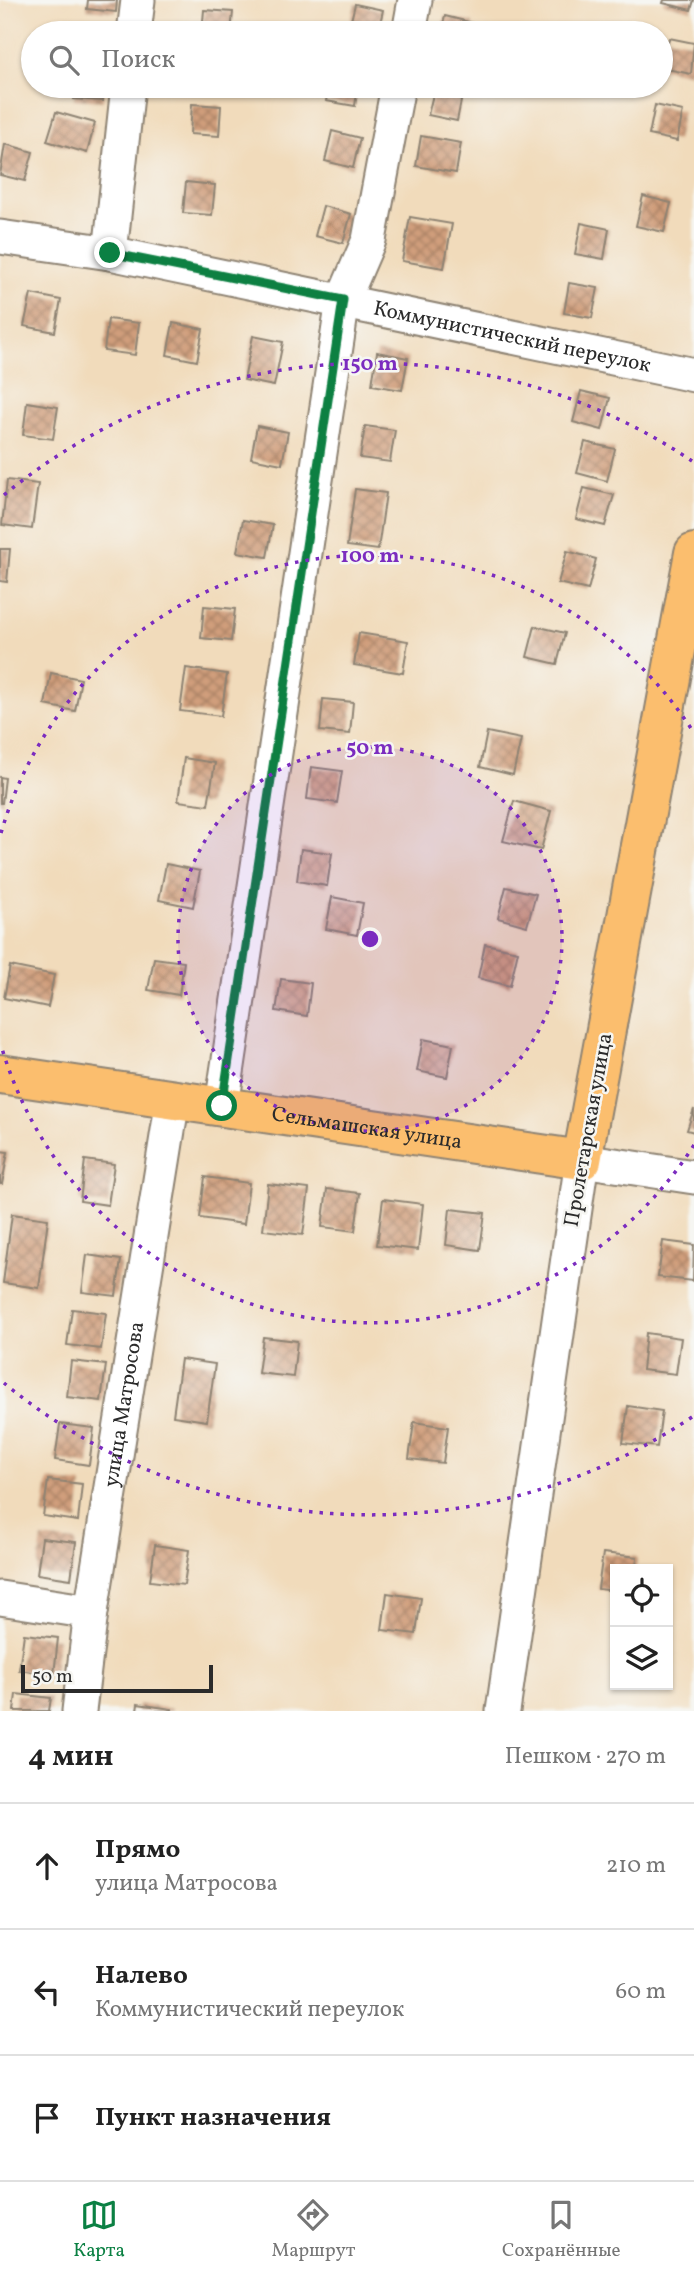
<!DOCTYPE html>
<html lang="ru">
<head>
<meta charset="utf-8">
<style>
	:root { --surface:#fff; --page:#f6f6f6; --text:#222; --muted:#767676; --line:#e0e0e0; --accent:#0b8043 }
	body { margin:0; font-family:Vollkorn,serif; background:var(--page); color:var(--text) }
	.controls { position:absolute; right:21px; bottom:21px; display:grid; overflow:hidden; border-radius:0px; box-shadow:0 2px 5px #0004 }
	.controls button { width:63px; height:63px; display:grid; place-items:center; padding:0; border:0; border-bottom:2px solid var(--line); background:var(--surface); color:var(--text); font:35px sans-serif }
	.scale { position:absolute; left:21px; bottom:18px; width:192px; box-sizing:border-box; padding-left:7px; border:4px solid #2b2b2b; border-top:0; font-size:19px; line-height:24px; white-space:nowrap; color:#2b2b2b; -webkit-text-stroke:5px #f6f6f2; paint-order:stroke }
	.stop { position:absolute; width:21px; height:21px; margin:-16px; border:5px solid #0b8043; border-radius:50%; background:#fff }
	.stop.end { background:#0b8043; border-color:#fff; box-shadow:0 2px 7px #0008 }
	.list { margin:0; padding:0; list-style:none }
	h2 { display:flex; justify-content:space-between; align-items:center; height:91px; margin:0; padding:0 28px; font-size:30px }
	h2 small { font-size:23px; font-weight:400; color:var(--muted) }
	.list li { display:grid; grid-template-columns:46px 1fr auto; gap:21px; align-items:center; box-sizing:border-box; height:126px; padding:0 28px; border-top:2px solid var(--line) }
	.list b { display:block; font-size:26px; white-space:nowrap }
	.list p { margin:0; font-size:23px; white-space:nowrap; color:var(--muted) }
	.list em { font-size:23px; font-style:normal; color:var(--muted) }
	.icon { flex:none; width:38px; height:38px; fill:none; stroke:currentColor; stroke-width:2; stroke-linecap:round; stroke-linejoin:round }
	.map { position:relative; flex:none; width:694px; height:1711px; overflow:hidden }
	.search { position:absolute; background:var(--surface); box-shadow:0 2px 5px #0004; left:21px; right:21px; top:21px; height:77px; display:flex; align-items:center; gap:18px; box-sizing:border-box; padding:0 24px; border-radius:38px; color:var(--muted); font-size:26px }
	.sheet { height:469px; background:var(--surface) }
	nav { display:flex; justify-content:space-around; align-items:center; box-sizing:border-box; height:98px; border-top:2px solid var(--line); background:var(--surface); font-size:19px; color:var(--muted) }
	nav a { display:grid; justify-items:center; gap:4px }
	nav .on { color:var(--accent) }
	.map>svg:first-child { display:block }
	.building { fill:url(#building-cross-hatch) }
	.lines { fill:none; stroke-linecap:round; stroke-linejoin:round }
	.minor-casing { stroke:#8e8373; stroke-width:37 }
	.major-casing { stroke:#8e8373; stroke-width:42 }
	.minor { stroke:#fff; stroke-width:33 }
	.major { stroke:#fbbe6e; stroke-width:38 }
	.route { stroke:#0b8043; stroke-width:9 }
	.ring { fill:none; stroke:#7b2cbf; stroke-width:3.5; stroke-dasharray:3.5 7 }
	.labels { text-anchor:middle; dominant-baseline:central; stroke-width:5; stroke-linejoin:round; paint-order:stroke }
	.street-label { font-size:21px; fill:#2b2b2b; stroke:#f6f6f2 }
	.centre { fill:#7b2cbf; stroke:#f6f6f2; stroke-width:3.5 }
	.ring-label { font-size:21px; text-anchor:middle; font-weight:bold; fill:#7b2cbf; stroke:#f6f6f2; stroke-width:5; stroke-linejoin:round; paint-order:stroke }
</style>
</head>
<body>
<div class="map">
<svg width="694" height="1711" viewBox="0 0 694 1711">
	<defs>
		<pattern id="building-cross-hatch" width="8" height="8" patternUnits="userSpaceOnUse" patternTransform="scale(1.75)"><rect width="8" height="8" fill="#d09e7b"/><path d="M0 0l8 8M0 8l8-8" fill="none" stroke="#a98165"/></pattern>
	</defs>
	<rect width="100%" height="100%" fill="#f6f6f2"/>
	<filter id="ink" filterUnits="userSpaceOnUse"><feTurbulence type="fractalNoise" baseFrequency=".0143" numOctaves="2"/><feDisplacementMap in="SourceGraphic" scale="14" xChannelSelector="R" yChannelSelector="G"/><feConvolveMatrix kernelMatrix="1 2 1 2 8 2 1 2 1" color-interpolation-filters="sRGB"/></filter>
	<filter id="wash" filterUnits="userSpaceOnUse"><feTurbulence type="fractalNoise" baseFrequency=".00686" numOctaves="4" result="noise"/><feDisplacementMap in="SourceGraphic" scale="28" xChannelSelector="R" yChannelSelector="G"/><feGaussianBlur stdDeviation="1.57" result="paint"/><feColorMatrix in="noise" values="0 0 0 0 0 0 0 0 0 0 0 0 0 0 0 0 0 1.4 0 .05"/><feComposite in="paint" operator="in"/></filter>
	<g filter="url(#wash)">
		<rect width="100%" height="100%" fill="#f1dbbb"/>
		<g id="blocks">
			<!-- building -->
			<g class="building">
				<polygon points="88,0 117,0 116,12 87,9"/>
				<polygon points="664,0 694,0 691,10 663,3"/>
				<polygon points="355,4 383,10 378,33 348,33"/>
				<polygon points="204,10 233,12 231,33 202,33"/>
				<polygon points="445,16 473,23 471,33 441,33"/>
				<polygon points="669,38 694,43 691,74 662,68"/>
				<polygon points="75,86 104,86 103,101 74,99"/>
				<polygon points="329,86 358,86 355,106 326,101"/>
				<polygon points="435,86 463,91 457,121 428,115"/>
				<polygon points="192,104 221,106 219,136 190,134"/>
				<polygon points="655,105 683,111 677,141 649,135"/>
				<polygon points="56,112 95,123 87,153 47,141"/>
				<polygon points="332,131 360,138 353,168 325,161"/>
				<polygon points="421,136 461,143 456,173 416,166"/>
				<polygon points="5,144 33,152 25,181 0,175"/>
				<polygon points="186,182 215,185 212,215 183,213"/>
				<polygon points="643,196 671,203 664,232 636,226"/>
				<polygon points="323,206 351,214 343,243 315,236"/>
				<polygon points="410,217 452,224 444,268 402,261"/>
				<polygon points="581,223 609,229 604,259 575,254"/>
				<polygon points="569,283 598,288 592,318 564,313"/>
				<polygon points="31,294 61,300 55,332 24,326"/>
				<polygon points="108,319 139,323 135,355 104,351"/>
				<polygon points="173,323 203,329 197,361 167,355"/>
				<polygon points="253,336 283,342 274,386 244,380"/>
				<polygon points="377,352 408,358 402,390 372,385"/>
				<polygon points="581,391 610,398 602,430 573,422"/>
				<polygon points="27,402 58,407 53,439 23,435"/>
				<polygon points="257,426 288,432 282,464 251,458"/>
				<polygon points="365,426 395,430 390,462 360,458"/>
				<polygon points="585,442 615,449 607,481 577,473"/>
				<polygon points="7,480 38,484 32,529 2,525"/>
				<polygon points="584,488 614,495 605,526 576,519"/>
				<polygon points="355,489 386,493 378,550 347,546"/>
				<polygon points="243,520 273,525 267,557 237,552"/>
				<polygon points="0,549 10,549 7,582 0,581"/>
				<polygon points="567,551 596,559 588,590 558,583"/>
				<polygon points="204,606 235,609 231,641 201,638"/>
				<polygon points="535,626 565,633 557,664 527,657"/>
				<polygon points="359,633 408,641 403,673 354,665"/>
				<polygon points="186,668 227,674 221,716 180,711"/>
				<polygon points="51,673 81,679 75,711 45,705"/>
				<polygon points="323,699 353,702 350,734 320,731"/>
				<polygon points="487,732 521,739 513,775 480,767"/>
				<polygon points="184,758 215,763 208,805 178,801"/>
				<polygon points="311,767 342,771 337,803 307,799"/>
				<polygon points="0,777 5,778 2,803 0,803"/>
				<polygon points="514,801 551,811 541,850 503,841"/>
				<polygon points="301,849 332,853 327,886 297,881"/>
				<polygon points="166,864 200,871 193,907 159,900"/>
				<polygon points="506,887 536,894 527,926 498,918"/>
				<polygon points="332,897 363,903 357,935 326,929"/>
				<polygon points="485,944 518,951 510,986 478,978"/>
				<polygon points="154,958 184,962 179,995 148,990"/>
				<polygon points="10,966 54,975 48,1007 4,998"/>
				<polygon points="281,979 311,983 307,1016 276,1011"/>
				<polygon points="423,1039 453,1045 447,1077 417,1071"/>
				<polygon points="694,1109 694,1132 687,1130"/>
				<polygon points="0,1151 8,1152 2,1184 0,1184"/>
				<polygon points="85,1160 114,1164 108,1205 80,1201"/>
				<polygon points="205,1177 249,1183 244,1224 200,1218"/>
				<polygon points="268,1184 309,1189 303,1235 263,1230"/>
				<polygon points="327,1189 360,1193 355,1231 322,1227"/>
				<polygon points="383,1199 423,1204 418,1250 377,1245"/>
				<polygon points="450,1209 485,1213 480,1250 446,1245"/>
				<polygon points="12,1214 48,1219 39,1288 3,1283"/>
				<polygon points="663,1241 694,1245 693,1281 658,1277"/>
				<polygon points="87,1255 121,1260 116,1296 82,1292"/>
				<polygon points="72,1309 106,1313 101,1349 67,1345"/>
				<polygon points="646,1333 681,1338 676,1374 642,1370"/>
				<polygon points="263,1337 297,1341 293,1377 258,1373"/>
				<polygon points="181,1359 215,1364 207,1421 173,1416"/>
				<polygon points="71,1361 106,1365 101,1401 67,1397"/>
				<polygon points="628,1406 662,1411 657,1447 623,1443"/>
				<polygon points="414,1422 448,1427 443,1463 409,1459"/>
				<polygon points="60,1424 94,1428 89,1465 55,1460"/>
				<polygon points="48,1480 82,1484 78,1521 43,1516"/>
				<polygon points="42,1538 76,1542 71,1579 37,1574"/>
				<polygon points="155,1545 189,1550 184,1585 150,1581"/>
				<polygon points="603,1553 637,1557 636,1569 615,1569 615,1591 598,1589"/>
				<polygon points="387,1593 421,1598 416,1634 382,1630"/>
				<polygon points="24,1634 58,1638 54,1675 19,1670"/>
				<polygon points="16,1694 51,1698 49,1711 14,1711"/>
				<polygon points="138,1704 172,1709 172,1711 137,1711"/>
			</g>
		</g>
	</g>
	<g filter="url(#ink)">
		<use href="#blocks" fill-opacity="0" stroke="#8e8373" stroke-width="2"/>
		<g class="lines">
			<!-- minor casing -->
			<g class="minor-casing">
				<g id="minor">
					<polyline points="134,33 138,0"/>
					<polyline points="409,33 415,0"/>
					<path id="s1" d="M0,237L110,253L694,375"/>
					<polyline points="110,253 128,86"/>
					<polyline points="222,1106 343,300 369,240 398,86"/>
					<polyline points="0,1598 91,1612"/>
					<path id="s2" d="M79,1711L91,1612L173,1099"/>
					<polyline points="503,1711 582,1160 694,1177"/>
				</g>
			</g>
			<!-- major casing -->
			<g class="major-casing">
				<g id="major">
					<path id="s3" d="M0,1074L582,1160L694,553"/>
				</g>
			</g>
			<!-- minor -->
			<use href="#minor" class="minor"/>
			<!-- major -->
			<use href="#major" class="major"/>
		</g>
	</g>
	<g class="lines" filter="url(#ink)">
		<!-- route -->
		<polyline class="route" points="110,253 343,300 222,1106"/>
	</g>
	<!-- distance rings -->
	<circle cx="370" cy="939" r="192" fill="#7b2cbf" fill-opacity=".12"/>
	<g class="ring">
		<circle cx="370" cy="939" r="192"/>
		<path d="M694 1145A384 384 0 0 1 1 1045M1 833A384 384 0 0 1 694 733"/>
		<path d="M692 1417A576 576 0 0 1 4 1383M4 495A576 576 0 0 1 692 461"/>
	</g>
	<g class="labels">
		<!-- street labels -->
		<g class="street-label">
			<text stroke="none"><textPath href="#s1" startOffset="522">Коммунистический переулок</textPath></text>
			<text stroke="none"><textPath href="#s3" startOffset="371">Сельмашская улица</textPath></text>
			<text transform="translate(589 1130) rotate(-80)">Пролетарская улица</text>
			<text stroke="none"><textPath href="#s2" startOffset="310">улица Матросова</textPath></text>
		</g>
	</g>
	<circle cx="370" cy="939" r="10" class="centre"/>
	<g class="ring-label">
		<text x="370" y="370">150 m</text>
		<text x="370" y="562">100 m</text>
		<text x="370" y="754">50 m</text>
	</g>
</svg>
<div class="controls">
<button><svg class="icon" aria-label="locate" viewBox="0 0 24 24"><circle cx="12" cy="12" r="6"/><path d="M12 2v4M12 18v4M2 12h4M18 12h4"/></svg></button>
<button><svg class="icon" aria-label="layers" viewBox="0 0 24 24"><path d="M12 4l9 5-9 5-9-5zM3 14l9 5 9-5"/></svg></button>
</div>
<div class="scale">50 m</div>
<div class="stop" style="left:222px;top:1106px"></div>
<div class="stop end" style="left:110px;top:253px"></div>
<div class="search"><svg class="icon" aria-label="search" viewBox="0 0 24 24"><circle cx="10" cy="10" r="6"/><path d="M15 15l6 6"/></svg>Поиск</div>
</div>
<section class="sheet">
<h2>4 мин<small>Пешком · 270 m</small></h2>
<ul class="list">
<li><svg class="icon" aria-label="ahead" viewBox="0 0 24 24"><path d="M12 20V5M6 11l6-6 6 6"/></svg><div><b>Прямо</b><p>улица Матросова</p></div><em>210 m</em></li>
<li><svg class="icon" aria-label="left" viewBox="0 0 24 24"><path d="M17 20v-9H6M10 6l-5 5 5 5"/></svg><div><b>Налево</b><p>Коммунистический переулок</p></div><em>60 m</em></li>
<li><svg class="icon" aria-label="arrive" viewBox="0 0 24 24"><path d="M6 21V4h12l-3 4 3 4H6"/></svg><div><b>Пункт назначения</b></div></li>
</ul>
</section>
<nav>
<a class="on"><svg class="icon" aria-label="map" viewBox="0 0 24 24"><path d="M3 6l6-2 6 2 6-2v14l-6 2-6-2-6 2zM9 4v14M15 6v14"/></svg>Карта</a>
<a><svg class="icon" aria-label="directions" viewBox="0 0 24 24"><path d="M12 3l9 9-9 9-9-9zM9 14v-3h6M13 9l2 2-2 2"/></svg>Маршрут</a>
<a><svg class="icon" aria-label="saved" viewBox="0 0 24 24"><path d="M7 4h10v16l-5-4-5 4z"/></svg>Сохранённые</a>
</nav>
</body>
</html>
